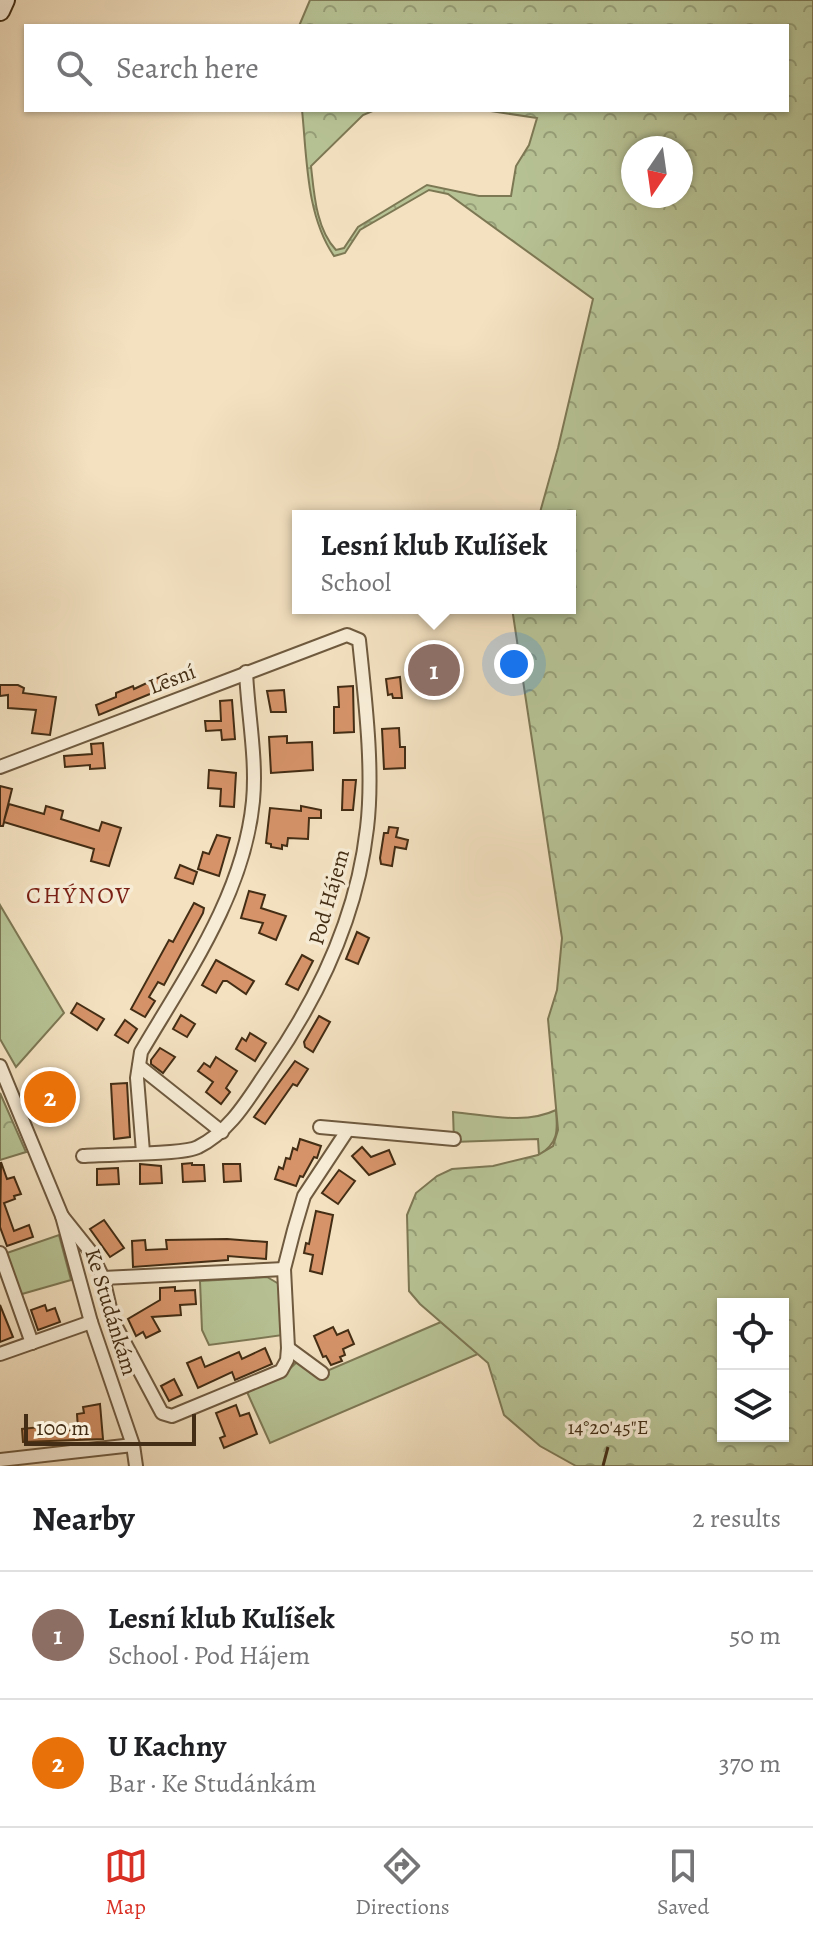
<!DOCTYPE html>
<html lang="en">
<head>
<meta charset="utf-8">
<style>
	:root { --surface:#fff; --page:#f6f6f6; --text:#202124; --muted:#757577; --line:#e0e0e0; --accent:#d93025 }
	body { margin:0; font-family:Alegreya,serif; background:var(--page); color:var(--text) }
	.controls { position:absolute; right:24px; bottom:24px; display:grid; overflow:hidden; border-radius:0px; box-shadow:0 2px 6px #0004 }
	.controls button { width:72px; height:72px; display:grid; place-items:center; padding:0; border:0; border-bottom:2px solid var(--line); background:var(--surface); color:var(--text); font:40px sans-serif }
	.compass { position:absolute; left:621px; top:136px; width:72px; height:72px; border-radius:50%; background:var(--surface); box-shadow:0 2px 6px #0004; rotate:193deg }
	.scale { position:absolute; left:24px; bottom:20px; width:172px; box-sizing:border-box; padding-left:8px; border:4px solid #432d14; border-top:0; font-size:22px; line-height:28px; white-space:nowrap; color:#432d14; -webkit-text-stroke:6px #f7ecd6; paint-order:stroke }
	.you { position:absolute; left:514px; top:664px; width:28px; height:28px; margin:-20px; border:6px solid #fff; border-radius:50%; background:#1a73e8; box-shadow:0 0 0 12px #1a73e833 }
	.badge { display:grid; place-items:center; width:52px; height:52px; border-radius:50%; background:var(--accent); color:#fff; font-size:26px; font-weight:700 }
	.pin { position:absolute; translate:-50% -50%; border:4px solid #fff; box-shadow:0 2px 8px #0006 }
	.popup { position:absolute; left:292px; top:510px; width:284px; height:104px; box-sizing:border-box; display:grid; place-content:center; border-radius:0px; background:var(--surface); filter:drop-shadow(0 2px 6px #0005); font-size:26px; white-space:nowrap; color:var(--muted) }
	.popup b { font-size:30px; color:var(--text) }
	.popup::after { content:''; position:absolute; left:50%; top:100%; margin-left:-16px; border:16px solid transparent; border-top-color:var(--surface) }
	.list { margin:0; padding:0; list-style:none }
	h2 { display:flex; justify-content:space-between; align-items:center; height:104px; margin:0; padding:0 32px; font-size:34px }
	h2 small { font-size:26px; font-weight:400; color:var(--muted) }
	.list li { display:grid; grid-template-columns:52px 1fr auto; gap:24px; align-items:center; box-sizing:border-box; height:128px; padding:0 32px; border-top:2px solid var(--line) }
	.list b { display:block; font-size:30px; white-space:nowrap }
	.list p { margin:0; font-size:26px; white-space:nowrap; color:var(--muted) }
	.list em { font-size:26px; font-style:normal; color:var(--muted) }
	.icon { flex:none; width:44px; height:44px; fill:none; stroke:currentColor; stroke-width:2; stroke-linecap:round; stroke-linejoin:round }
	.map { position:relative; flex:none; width:813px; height:1466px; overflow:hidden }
	.search { position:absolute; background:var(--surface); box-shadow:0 2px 6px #0004; left:24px; right:24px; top:24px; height:88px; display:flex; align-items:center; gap:20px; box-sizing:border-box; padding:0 28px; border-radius:0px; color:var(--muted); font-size:30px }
	.sheet { height:360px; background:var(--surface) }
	nav { display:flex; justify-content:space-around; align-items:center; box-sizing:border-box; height:112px; border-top:2px solid var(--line); background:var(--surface); font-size:22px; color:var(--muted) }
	nav a { display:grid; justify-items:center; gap:4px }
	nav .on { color:var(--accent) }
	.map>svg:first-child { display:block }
	.grass { fill:#b7c395; stroke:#7d7854; stroke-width:2 }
	.forest { fill:url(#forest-crowns); stroke:#7d7854; stroke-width:2; fill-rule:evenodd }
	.building { fill:#d69369; stroke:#432d14; stroke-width:2 }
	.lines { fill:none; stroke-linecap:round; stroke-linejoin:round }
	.street-casing { stroke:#6f5a3f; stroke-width:16 }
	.secondary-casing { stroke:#432d14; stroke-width:22 }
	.street { stroke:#f7ecd6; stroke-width:12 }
	.secondary { stroke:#f7ecd6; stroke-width:18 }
	.ticks { fill:none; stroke:#432d14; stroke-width:3 }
	.labels { text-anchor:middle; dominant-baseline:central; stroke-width:7; stroke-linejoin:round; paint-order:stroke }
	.street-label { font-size:22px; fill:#432d14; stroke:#f7ecd6 }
	.neighbourhood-label { font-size:24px; letter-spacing:2px; fill:#7a1f14; stroke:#f7ecd6 }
	.ticks-label { font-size:20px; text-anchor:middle; fill:#432d14; stroke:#f7ecd6; stroke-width:7; stroke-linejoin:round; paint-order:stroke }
</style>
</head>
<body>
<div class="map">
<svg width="813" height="1466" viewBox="0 0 813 1466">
	<defs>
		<pattern id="forest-crowns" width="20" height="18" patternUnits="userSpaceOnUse" patternTransform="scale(2)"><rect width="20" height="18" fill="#b7c395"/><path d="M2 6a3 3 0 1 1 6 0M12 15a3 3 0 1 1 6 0" fill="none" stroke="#969f78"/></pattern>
	</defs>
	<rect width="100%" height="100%" fill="#f3e1c0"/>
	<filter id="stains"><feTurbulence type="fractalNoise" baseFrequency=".0025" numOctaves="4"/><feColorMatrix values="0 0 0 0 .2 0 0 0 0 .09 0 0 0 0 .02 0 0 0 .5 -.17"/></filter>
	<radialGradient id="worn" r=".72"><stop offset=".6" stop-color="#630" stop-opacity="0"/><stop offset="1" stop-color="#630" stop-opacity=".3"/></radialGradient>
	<!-- grass -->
	<g class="grass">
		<polygon points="0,905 64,1013 16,1067 0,1039"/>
		<path d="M556,1110C558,1132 558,1143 539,1155L538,1139L454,1142L453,1112C487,1115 525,1125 556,1110Z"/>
		<polygon points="59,1235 71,1280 15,1296 1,1255"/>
		<polygon points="267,1277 279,1284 283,1335 209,1345 202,1330 200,1281"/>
		<polygon points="441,1322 478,1354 270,1443 247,1392 281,1377 298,1361 326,1375 329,1370"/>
	</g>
	<!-- forest -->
	<g class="forest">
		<path d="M310,0H813V1466H576L540,1446L504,1415L488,1363L420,1304L409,1291L407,1215L416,1193L437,1176L452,1169L493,1166L538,1155L553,1146L558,1130L548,1019L557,990L562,938L512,608H570V516H539L558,448L593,299L448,194L429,190L360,230L345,253L334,256C306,215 307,158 302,110H375L363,115L311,166C314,193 316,229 336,250L344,248L358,227L427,185L479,196H511L516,166L529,145L537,118L484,110H787V26H299ZM633,148H681V196H633ZM723,1304H783V1436H723Z"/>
		<polygon points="0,1093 26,1152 0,1160"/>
	</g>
	<!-- building -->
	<g class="building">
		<polygon points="166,674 170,683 162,689 99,715 96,705 116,697 116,693 133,686 134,689"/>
		<polygon points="400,677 402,698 393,698 392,694 388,695 386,679"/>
		<polygon points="0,685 18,685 24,688 23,693 56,697 50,735 32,733 36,710 8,708 8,695 0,696"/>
		<polygon points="353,686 354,732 334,733 334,707 339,707 338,687"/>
		<polygon points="284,690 286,712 271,712 267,691"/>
		<polygon points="232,700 235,739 222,740 221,730 206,731 205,721 221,721 220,701"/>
		<polygon points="399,728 400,747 405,747 405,768 384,769 382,729"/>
		<polygon points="287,736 287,743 312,742 313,770 271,773 269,737"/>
		<polygon points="103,743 105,768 90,769 90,765 65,767 64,756 92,754 91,744"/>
		<polygon points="209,770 236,773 234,807 220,806 221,789 208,788"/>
		<polygon points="343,780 356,780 353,810 342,810"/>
		<polygon points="0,786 12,789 4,821 9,804 44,814 46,806 63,811 61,819 99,831 102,822 121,828 109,866 91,861 94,849 4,822 3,826 0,826"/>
		<polygon points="301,806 321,810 321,818 309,818 308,839 288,838 287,846 282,845 282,849 271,847 271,844 266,843 270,808 301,811"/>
		<polygon points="389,827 398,828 396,837 408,840 406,849 395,847 392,866 381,864 380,858 384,833 388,833"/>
		<polygon points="217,835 230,838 219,876 198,869 203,852 209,854"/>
		<polygon points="180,865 197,872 193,884 175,878"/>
		<polygon points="332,871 344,875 337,899 334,898 332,904 323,902"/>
		<polygon points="249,891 265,895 261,908 286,916 276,940 259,933 263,923 241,918"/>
		<polygon points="194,903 204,908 203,913 164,985 158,982 149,997 155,1001 145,1017 131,1009 169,940 173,942"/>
		<polygon points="357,932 369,938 358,964 346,959"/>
		<polygon points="302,955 313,961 298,990 286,984"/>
		<polygon points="216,960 254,981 246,994 227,981 223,981 216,993 202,985"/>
		<polygon points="77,1003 104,1019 97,1030 71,1013"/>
		<polygon points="181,1015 195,1024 187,1037 173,1029"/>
		<polygon points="319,1016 330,1022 313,1052 305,1047 304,1042"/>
		<polygon points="125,1020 137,1029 128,1043 115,1035"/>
		<polygon points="250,1033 266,1043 255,1061 236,1049 242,1038 246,1041"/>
		<polygon points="160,1048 175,1057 163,1073 151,1064 151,1060"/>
		<polygon points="216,1057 237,1071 226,1088 230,1092 221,1104 206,1092 213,1082 198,1071 204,1063 210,1067"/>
		<polygon points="295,1061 308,1069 297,1086 293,1084 265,1124 254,1117"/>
		<polygon points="40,1081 55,1081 56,1090 59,1090 60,1104 42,1105"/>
		<polygon points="127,1083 130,1137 114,1139 111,1084"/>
		<polygon points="300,1139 321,1146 317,1158 314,1157 303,1177 300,1176 296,1186 275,1179 279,1167 283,1169 286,1158 290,1159 293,1148 297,1150"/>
		<polygon points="362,1147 371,1157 389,1150 395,1164 369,1175 352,1156"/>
		<polygon points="1,1162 7,1179 14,1177 21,1194 14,1196 15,1199 4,1203 14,1231 29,1225 33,1237 7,1246 0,1227"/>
		<polygon points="192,1163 192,1165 204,1165 205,1181 183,1182 182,1164"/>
		<polygon points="140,1164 161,1166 162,1183 140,1184"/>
		<polygon points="223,1164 240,1164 241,1181 224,1182"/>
		<polygon points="118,1168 119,1184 97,1185 97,1169"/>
		<polygon points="339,1170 355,1181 338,1204 322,1193"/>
		<polygon points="316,1211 333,1215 322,1274 310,1271 313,1255 304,1253 306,1243 309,1244"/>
		<polygon points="104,1220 124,1248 110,1257 90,1229"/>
		<polygon points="227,1239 267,1242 266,1259 228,1256 228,1260 133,1267 132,1241 145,1240 146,1250 167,1249 166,1240"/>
		<polygon points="175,1287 175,1291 195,1290 196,1304 180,1305 181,1315 152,1317 160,1331 146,1338 143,1332 136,1336 128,1319 160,1300 160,1288"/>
		<polygon points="0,1305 13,1337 0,1342"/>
		<polygon points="45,1305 47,1311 55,1308 60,1322 38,1330 31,1310"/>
		<polygon points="333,1327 337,1335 348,1330 354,1344 343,1349 345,1355 340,1357 342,1361 331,1365 326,1356 323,1357 314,1336"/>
		<polygon points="265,1348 272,1364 235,1380 232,1372 198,1388 187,1363 201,1357 205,1367 239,1352 242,1359"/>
		<polygon points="174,1379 182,1395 169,1401 161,1386"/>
		<polygon points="100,1404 103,1439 23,1442 22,1429 40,1427 40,1433 78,1430 77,1414 84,1413 83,1407"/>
		<polygon points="236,1405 240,1416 249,1413 257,1434 224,1448 220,1438 225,1436 216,1413"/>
	</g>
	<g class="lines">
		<!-- street casing -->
		<g class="street-casing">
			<g id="street">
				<path d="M0,767L347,635L359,640C365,698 374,770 367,828C357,916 320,995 270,1067C249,1097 232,1130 198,1147C183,1155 105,1154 83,1156"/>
				<polyline points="0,1066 62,1216 91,1322 133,1445 136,1466"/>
				<polyline points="139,1066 222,1132"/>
				<polyline points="320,1127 454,1139"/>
				<path d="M143,1152L137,1078L141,1052C187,974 244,894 253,801C257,759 248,715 246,672"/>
				<polyline points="62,1216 90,1251 103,1278 113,1321 162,1413 172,1416 281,1371 287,1360 288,1348 284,1269 294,1230 304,1196 347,1131"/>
				<polyline points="0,1253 32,1343"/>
				<polyline points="103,1278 284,1269"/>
				<polyline points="288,1348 322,1373"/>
				<polyline points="0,1354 91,1322"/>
				<polyline points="0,1460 133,1445"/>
			</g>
		</g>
		<!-- secondary casing -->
		<g class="secondary-casing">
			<polyline id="secondary" points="0,11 5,0"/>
		</g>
		<!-- street -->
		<use href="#street" class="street"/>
		<!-- secondary -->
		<use href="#secondary" class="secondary"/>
	</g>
	<!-- ticks -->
	<path class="ticks" d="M603,1466L608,1447"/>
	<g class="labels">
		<!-- street labels -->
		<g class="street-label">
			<text transform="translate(172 679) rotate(-21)">Lesní</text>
			<text transform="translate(329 897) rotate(-74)">Pod Hájem</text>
			<text transform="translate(111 1312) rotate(73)">Ke Studánkám</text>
		</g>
		<!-- neighbourhood labels -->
		<g class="neighbourhood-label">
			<text x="79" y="895">CHÝNOV</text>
		</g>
	</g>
	<g class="ticks-label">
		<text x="608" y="1434">14°20'45"E</text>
	</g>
	<rect width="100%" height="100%" filter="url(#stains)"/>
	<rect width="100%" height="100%" fill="url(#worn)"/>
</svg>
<div class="controls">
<button><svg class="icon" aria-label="locate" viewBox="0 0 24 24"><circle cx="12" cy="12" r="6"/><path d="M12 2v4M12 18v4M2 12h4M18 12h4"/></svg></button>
<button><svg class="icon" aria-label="layers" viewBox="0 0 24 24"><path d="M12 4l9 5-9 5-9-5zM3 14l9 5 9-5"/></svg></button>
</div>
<svg class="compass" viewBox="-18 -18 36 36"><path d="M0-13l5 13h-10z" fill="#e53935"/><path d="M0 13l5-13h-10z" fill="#757577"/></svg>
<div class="scale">100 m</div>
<div class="you"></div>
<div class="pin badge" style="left:434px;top:670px;background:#8d6e63">1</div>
<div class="popup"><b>Lesní klub Kulíšek</b>School</div>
<div class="pin badge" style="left:50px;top:1097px;background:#e8710a">2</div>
<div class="search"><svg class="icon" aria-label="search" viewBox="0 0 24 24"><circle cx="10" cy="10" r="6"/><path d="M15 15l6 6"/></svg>Search here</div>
</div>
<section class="sheet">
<h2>Nearby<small>2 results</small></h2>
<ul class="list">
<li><span class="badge" style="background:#8d6e63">1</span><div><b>Lesní klub Kulíšek</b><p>School · Pod Hájem</p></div><em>50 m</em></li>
<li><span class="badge" style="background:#e8710a">2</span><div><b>U Kachny</b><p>Bar · Ke Studánkám</p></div><em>370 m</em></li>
</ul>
</section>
<nav>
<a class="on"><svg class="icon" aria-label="map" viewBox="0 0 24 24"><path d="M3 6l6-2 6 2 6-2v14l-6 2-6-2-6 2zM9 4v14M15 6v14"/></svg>Map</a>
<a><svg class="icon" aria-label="directions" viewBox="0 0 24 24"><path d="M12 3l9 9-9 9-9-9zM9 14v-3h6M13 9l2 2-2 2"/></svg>Directions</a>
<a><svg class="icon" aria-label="saved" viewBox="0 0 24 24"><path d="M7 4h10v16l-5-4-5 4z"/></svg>Saved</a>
</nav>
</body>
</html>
